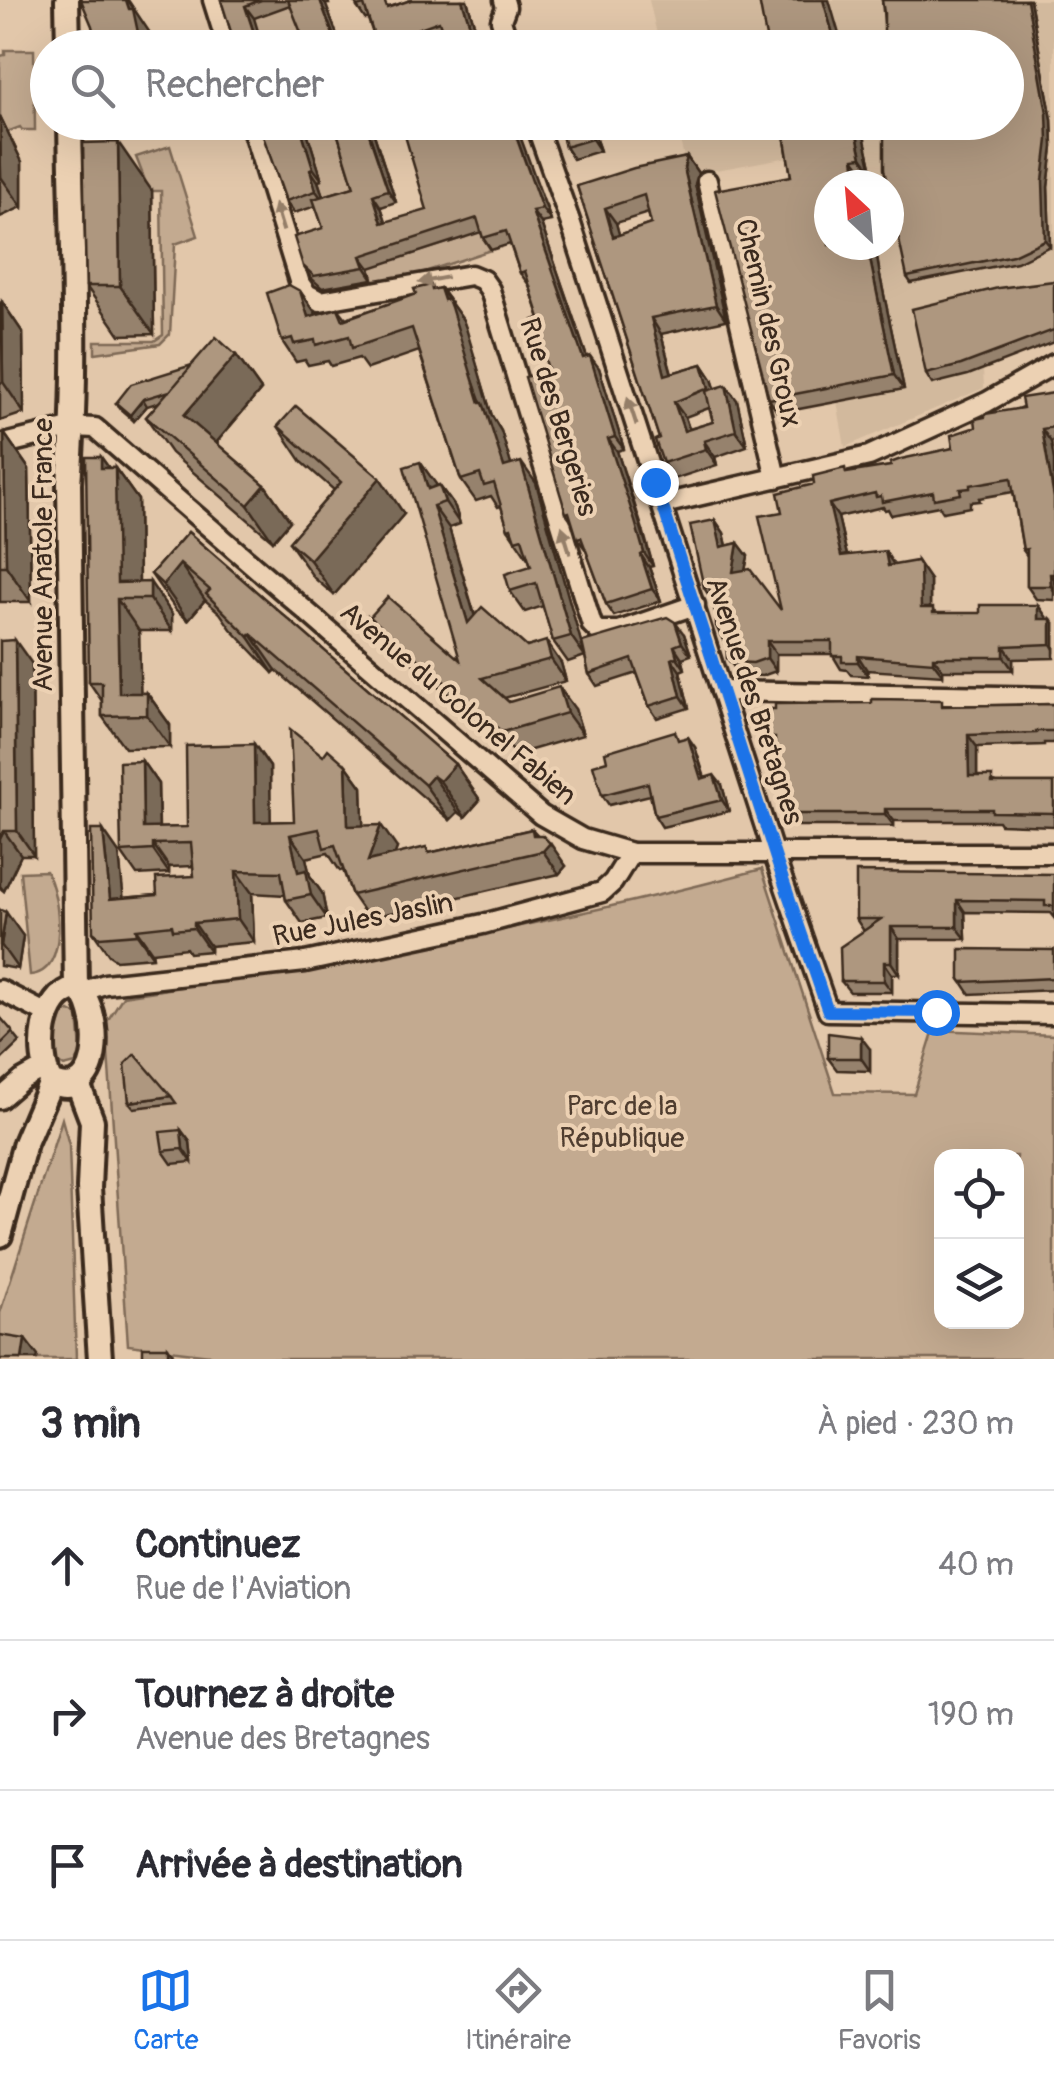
<!DOCTYPE html>
<html lang="fr">
<meta charset="utf-8">
<style>
body{margin:0;font-family:Pangolin,sans-serif;background:#f2f2f3;color:#2b2b33}
.controls{position:absolute;right:30px;bottom:30px;display:grid;overflow:hidden;border-radius:20px;box-shadow:0 10px 40px #0002}
.controls button{width:90px;height:90px;display:grid;place-items:center;padding:0;border:0;border-bottom:2px solid #e1e1e2;background:#fff;color:#2b2b33;font:50px sans-serif}
.compass{position:absolute;left:814px;top:170px;width:90px;height:90px;border-radius:50%;background:#fff;box-shadow:0 10px 40px #0002;rotate:334deg}
.stop{position:absolute;width:30px;height:30px;margin:-22px;border:8px solid #1a73e8;border-radius:50%;background:#fff}
.stop.end{background:#1a73e8;border-color:#fff;box-shadow:0 2px 10px #0008}
.list{margin:0;padding:0;list-style:none}
h2{display:flex;justify-content:space-between;align-items:center;height:130px;margin:0;padding:0 40px;font-size:42px}
h2 small{font-size:32px;font-weight:400;color:#7c7c81}
.list li{display:grid;grid-template-columns:65px 1fr auto;gap:30px;align-items:center;box-sizing:border-box;height:150px;padding:0 40px;border-top:2px solid #e1e1e2}
.list b{display:block;font-size:38px;white-space:nowrap}
.list p{margin:0;font-size:32px;white-space:nowrap;color:#7c7c81}
.list em{font-size:32px;font-style:normal;color:#7c7c81}
.icon{flex:none;width:55px;height:55px;fill:none;stroke:currentColor;stroke-width:2;stroke-linecap:round;stroke-linejoin:round}
.map{position:relative;flex:none;width:1054px;height:1359px;overflow:hidden}
.search{position:absolute;background:#fff;box-shadow:0 10px 40px #0002;left:30px;right:30px;top:30px;height:110px;display:flex;align-items:center;gap:25px;box-sizing:border-box;padding:0 35px;border-radius:55px;color:#7c7c81;font-size:38px}
.sheet{height:580px;background:#fff}
nav{display:flex;justify-content:space-around;align-items:center;box-sizing:border-box;height:140px;border-top:2px solid #e1e1e2;background:#fff;font-size:28px;color:#7c7c81}
nav a{display:grid;justify-items:center;gap:5px}
nav .on{color:#1a73e8}
.map>svg:first-child{display:block}
</style>
<div class="map">
<svg width="1054" height="1359" viewBox="0 0 1054 1359">
<rect width="100%" height="100%" fill="#e2c7aa"/>
<filter id="ink" filterUnits="userSpaceOnUse"><feTurbulence type="fractalNoise" baseFrequency=".01" numOctaves="2"/><feDisplacementMap in="SourceGraphic" scale="20" xChannelSelector="R" yChannelSelector="G"/><feConvolveMatrix kernelMatrix="1 2 1 2 8 2 1 2 1" color-interpolation-filters="sRGB"/></filter>
<g filter="url(#ink)">
<!-- built -->
<path fill="#d2b99d" fill-rule="evenodd" d="M649,0H1054V342L983,369L984,388L845,447L794,156L688,175L676,123L1006,122V48L660,47ZM829,185H889V245H829Z"/>
<!-- green -->
<g fill="#c3aa90" stroke="#7f6a57" stroke-width="2.5" fill-rule="evenodd">
<path d="M303,0L317,48L263,47L247,15Z"/>
<path d="M5,50H34L35,130H22L20,127L7,132L0,117V56L5,55Z"/>
<path d="M283,123H347L397,259L466,237L481,216L491,250L376,288L350,203L327,210L317,181L321,179L307,134Z"/>
<path d="M170,146L198,236L175,244L170,334L160,344L95,353V341H154L163,335L161,191H149L136,157Z"/>
<path d="M762,869L835,1093L914,1094L934,1030L1054,1035V1359H210L209,1355L128,1345L106,1023L123,996C338,963 552,925 762,869ZM942,1156H1016V1322H942Z"/>
<path d="M46,871C60,894 70,973 30,975L20,872Z"/>
<path d="M70,1011L78,1015L81,1050L76,1064L64,1067L55,1060L52,1048L63,1014Z"/>
<path d="M62,1119L69,1145L76,1359H0V1313Z"/>
</g>
<g fill="none" stroke-linecap="round" stroke-linejoin="round">
<!-- minor casing -->
<g stroke="#3b2a1e" stroke-width="25">
<g id="minor">
<path d="M213,0L228,48"/>
<path d="M504,0L506,7L501,20L510,48"/>
<path d="M250,122L300,284L307,294L320,301L471,275L483,280L490,290L592,625L598,631H619L695,605"/>
<path d="M535,122L571,224L774,855L828,1011L1054,1014"/>
<path d="M707,181L776,478"/>
<path d="M0,445L74,427L95,428L541,815L583,839L631,853H1054"/>
<path d="M663,504L869,456L987,402L1054,364"/>
<path d="M721,691L1054,697"/>
<path d="M0,990L49,1015"/>
<path d="M84,991L105,984L305,962L483,924L602,892L613,882L631,853"/>
<path d="M0,1099L22,1080L45,1067"/>
</g>
</g>
<!-- tertiary casing -->
<g stroke="#3b2a1e" stroke-width="30">
<g id="tertiary">
<path d="M67,0L68,48"/>
<path d="M70,122C72,242 79,363 69,483L76,988"/>
<path d="M76,988C102,1001 107,1107 51,1082C36,1054 41,995 76,988Z"/>
<path d="M78,1084L92,1121L89,1188L100,1359"/>
<path d="M0,1235L25,1143L51,1082"/>
</g>
</g>
<!-- minor -->
<use href="#minor" stroke="#ecd1b3" stroke-width="18"/>
<!-- tertiary -->
<use href="#tertiary" stroke="#ecd1b3" stroke-width="22"/>
</g>
<!-- wall -->
<g fill="#96826d" stroke="#3b2a1e" stroke-width="2.5" fill-rule="evenodd">
<path d="M221,0H328L329,4L290,5L254,18L231,39V32Z"/>
<path d="M355,0L390,7L411,0H467L481,48L443,35L407,48H378L368,19H365L357,7Z"/>
<path d="M882,0H1030L1052,120L1053,147L1048,187L1050,246L1017,262L911,283L907,277Z"/>
<path d="M0,116L22,162V207L0,217Z"/>
<path d="M304,122L322,180L318,181L323,196L354,187L334,122H370L396,202L381,207L386,222L546,206L551,221L541,223L587,357L599,368L624,449L617,451L644,533L653,566L649,567L661,601L614,616L606,604L586,550L577,538L572,521L566,513L548,369L540,318L529,285L520,273L510,244L491,250L483,238L481,232L370,268L373,279L322,288L311,278L303,266L323,228L316,206L294,213L286,201Z"/>
<path d="M559,122H612L614,131L595,137L600,151L573,159L565,147Z"/>
<path d="M782,122H861L872,171L864,172L866,185H829V245H875L880,276L904,389L778,413L769,399L791,176Z"/>
<path d="M687,157L698,173L695,184L726,320L661,334L672,373L702,364L712,379L715,388L737,400L747,446L715,457L717,465L674,479L663,463L659,438L577,186ZM648,213L651,224L619,235L616,223ZM709,408L713,422L689,429L685,417Z"/>
<path d="M152,191L154,334L120,335L86,286Z"/>
<path d="M1054,281V342L968,375L932,384L926,374Z"/>
<path d="M440,288L463,320L492,416L501,431L511,465L536,483L584,653L684,634L691,655L682,658L685,669L680,671L689,708L657,718L649,706L637,673L597,686L589,674L585,656L568,662L553,641L543,606L525,612L510,591L531,566L529,560L508,529L501,506L498,507L491,496L476,501L461,480L419,351L367,369L359,358L331,366L328,361L308,365L305,360L296,362L282,341L300,291L315,315L338,308L346,318Z"/>
<path d="M2,302L23,333L24,413L0,421V303Z"/>
<path d="M236,355L261,390L216,443L265,485L290,521L273,541L171,453L146,417L160,402L147,406L134,421L120,409L116,403Z"/>
<path d="M1054,393V441L1051,442L1054,460V600L1036,599L1027,586V556L1023,550L1013,492L979,498L980,501L970,502V507L943,512L939,506L891,515L888,509L885,510L883,507L838,517L847,555L894,565L930,580V608L937,613L1051,619L1054,623V658L1013,659V670H943V675L867,670L868,676L851,675L847,670L841,669L832,654H776V671L762,676L743,675L740,671H737L727,658V645L721,636L712,600L704,588L715,520L724,533L727,546L738,543L748,556L745,570L781,610L782,512L814,484L848,473L891,466L953,448L976,427Z"/>
<path d="M278,426L404,514L334,595L314,578L289,542L334,490L302,462Z"/>
<path d="M0,433H4L29,469L31,602H0Z"/>
<path d="M101,457L109,468H115L138,500L139,583L172,614V631H139L140,693H147L170,725V747L125,748L102,716V701L89,682Z"/>
<path d="M420,462L436,486L439,485L455,507L460,524L449,528L475,615L527,647L561,663L566,681L504,698L509,702L575,709L583,735L517,754L385,639L370,617L460,660Z"/>
<path d="M188,532L455,764L480,800L465,817L458,812L450,820L276,670L273,673L231,629L220,613L205,600L188,620L176,610L151,574Z"/>
<path d="M0,641L32,664L34,855H21L4,891L0,888Z"/>
<path d="M1054,704V743H1044V745L977,747V776L997,783H1054V826L1000,824L998,821H894V826H799L790,814V784H784L775,772V750H772L764,738L946,706Z"/>
<path d="M681,739L695,747L705,778L722,785L729,811L662,827L655,816L650,795L609,805L602,795Z"/>
<path d="M254,744L270,767V822L294,821L323,756L346,765L362,787L363,826L397,848L394,855L429,853L532,829L566,866L559,874L368,918L352,895L343,870L340,871L328,853L306,858L310,876L322,893L327,918L302,923L286,900L285,895L252,893L254,942L210,946V951L189,953L186,948L152,952L153,957L116,960L109,955L93,932L119,853L123,898L157,895L194,876L193,866L169,867V873L137,875L121,852L142,761L158,784L159,828L187,827Z"/>
<path d="M1054,874V918L1050,913L965,912L966,939H899V974H892V992H850L841,981L864,931L856,919Z"/>
<path d="M0,910L23,936L18,969L0,966Z"/>
<path d="M1054,950V990L970,994L960,979Z"/>
<path d="M0,1017L20,1042L0,1061Z"/>
<path d="M870,1049V1071L837,1070L828,1058Z"/>
<path d="M171,1096L176,1103L134,1108L129,1102Z"/>
<path d="M181,1130L190,1142L192,1162L172,1164L163,1151Z"/>
</g>
<!-- shaded-wall -->
<g fill="#7a6a59" stroke="#3b2a1e" stroke-width="2.5">
<path d="M126,0H128L160,48H144L140,42Z"/>
<path d="M320,0H323L326,5L342,48H338Z"/>
<path d="M462,0H467L481,48H477Z"/>
<path d="M823,0H829L843,48H837Z"/>
<path d="M1027,0H1030L1052,120L1053,147L1048,187L1050,246L1045,240Z"/>
<path d="M245,6L254,18L263,48H259Z"/>
<path d="M0,116L22,162V207L1,177Z"/>
<path d="M299,122H304L322,180L313,168Z"/>
<path d="M365,122H370L396,202L388,190Z"/>
<path d="M511,122H515L551,221L542,209Z"/>
<path d="M854,122H861L872,171L862,157Z"/>
<path d="M587,125L595,137L600,151L592,139Z"/>
<path d="M118,142L152,191L154,334L120,286Z"/>
<path d="M687,157L698,173L695,184L726,320L716,305L684,168Z"/>
<path d="M854,158L864,172L866,185H858Z"/>
<path d="M310,169L318,181L325,203L316,191Z"/>
<path d="M373,195L381,207L391,235L382,223Z"/>
<path d="M605,208L616,223L624,252L613,237Z"/>
<path d="M532,211L541,223L591,370L583,358Z"/>
<path d="M867,245H875L880,276L904,389L894,375Z"/>
<path d="M361,256L370,268L373,279L365,267Z"/>
<path d="M440,288L463,320L466,328L492,416L501,431L518,488L504,467Z"/>
<path d="M300,291L315,312L322,338L308,317Z"/>
<path d="M2,302L23,333L24,413L3,382Z"/>
<path d="M651,318L661,334L676,390L665,375Z"/>
<path d="M236,355L261,390L209,451L184,415Z"/>
<path d="M590,356L599,368L624,449L615,437Z"/>
<path d="M702,364L712,379L720,403L709,388Z"/>
<path d="M726,385L737,400L747,446L736,431Z"/>
<path d="M143,399L147,406L134,421L130,415Z"/>
<path d="M674,402L685,417L695,446L684,431Z"/>
<path d="M1042,429L1051,442L1054,460V499Z"/>
<path d="M4,433L29,469L31,602L6,566Z"/>
<path d="M608,439L617,451L653,566L644,553Z"/>
<path d="M704,441L715,457L717,465L706,449Z"/>
<path d="M101,457L116,478L115,468L138,500L139,599L117,583L101,468Z"/>
<path d="M420,462L436,484L441,503L428,489Z"/>
<path d="M521,462L536,483L585,656L571,636Z"/>
<path d="M380,478L404,514L334,595L310,560Z"/>
<path d="M265,485L290,521L273,541L248,505Z"/>
<path d="M439,485L455,507L460,524L445,502Z"/>
<path d="M829,504L838,517L850,569L841,556Z"/>
<path d="M433,506L449,528L483,645L468,623Z"/>
<path d="M715,520L724,533L730,560L721,547Z"/>
<path d="M738,543L748,556L742,586L733,572Z"/>
<path d="M885,551L894,565L888,566Z"/>
<path d="M641,555L649,567L661,601L652,589Z"/>
<path d="M917,561L930,580V622L921,608Z"/>
<path d="M180,564L205,600L188,620L163,585Z"/>
<path d="M1050,574L1054,579V591L1051,586Z"/>
<path d="M150,582L172,614V631L150,599Z"/>
<path d="M117,599L139,631L141,715L119,693Z"/>
<path d="M1038,605L1047,618V632L1038,619Z"/>
<path d="M1051,619L1054,623V649L1051,644Z"/>
<path d="M675,622L684,634L691,655L682,643Z"/>
<path d="M251,634L276,670L273,673L249,637Z"/>
<path d="M15,640L32,664L34,855L17,831Z"/>
<path d="M546,641L561,663L566,681L551,659Z"/>
<path d="M767,641L776,654V671L767,658Z"/>
<path d="M674,646L682,658L685,669L677,657Z"/>
<path d="M1004,646L1013,659V670L1004,657Z"/>
<path d="M858,656L867,670L868,676L858,662Z"/>
<path d="M933,657L943,670V675L933,662Z"/>
<path d="M672,659L680,671L689,708L681,696Z"/>
<path d="M559,687L575,709L583,735L567,713Z"/>
<path d="M147,693L170,725V747L147,715Z"/>
<path d="M968,735L977,747V788L969,776Z"/>
<path d="M688,737L695,747L708,790L701,779Z"/>
<path d="M254,744L270,767L271,845L255,822Z"/>
<path d="M142,761L158,784L159,844L143,828Z"/>
<path d="M455,764L480,800L465,817L440,781Z"/>
<path d="M346,765L362,787L364,849L348,826Z"/>
<path d="M714,775L722,785L729,811L722,800Z"/>
<path d="M433,776L458,812L450,820L425,785Z"/>
<path d="M885,809L894,821V826L885,814Z"/>
<path d="M381,825L397,848L384,884L368,861Z"/>
<path d="M532,829L545,848L550,843L566,866L559,874L543,851L533,835Z"/>
<path d="M103,830L119,853L126,922L110,899Z"/>
<path d="M4,831L21,855L4,891L0,886V839Z"/>
<path d="M290,835L306,858L310,876L322,893L327,918L311,895L298,872Z"/>
<path d="M153,844L169,867V873L153,850Z"/>
<path d="M236,871L252,893L254,942L238,919Z"/>
<path d="M957,900L965,912L966,939L957,927Z"/>
<path d="M6,912L23,936L18,969L1,945Z"/>
<path d="M194,923L210,946V951L194,928Z"/>
<path d="M891,927L899,939V974L891,962Z"/>
<path d="M136,929L152,952L153,957L137,934Z"/>
<path d="M884,962L892,974V992L884,981Z"/>
<path d="M861,1037L870,1049V1071L861,1058Z"/>
<path d="M181,1130L190,1142L192,1162L183,1149Z"/>
<path d="M25,1339L38,1356L37,1359H22Z"/>
<path d="M168,1347L177,1359H168Z"/>
</g>
<!-- building -->
<g fill="#ae977f" stroke="#3b2a1e" stroke-width="2.5" fill-rule="evenodd">
<path d="M81,0H126L129,9H133L140,42L132,45L133,48H97L92,26Z"/>
<path d="M221,0H261L245,6L259,48H226L231,39V32Z"/>
<path d="M288,0H320L338,48H307Z"/>
<path d="M355,0H384L387,8L411,0H462L477,48H448L439,21L397,36L401,48H378L364,5L357,7Z"/>
<path d="M759,0H823L837,48H768Z"/>
<path d="M882,0H1027L1047,113L1048,140L1043,181L1045,240L1013,255L907,277L889,193V185H887L884,169V122H1006V48H884V13Z"/>
<path d="M258,122H299L313,168L310,169L316,191L286,201Z"/>
<path d="M334,122H365L388,190L373,195L382,223L427,210L401,122H511L542,209L532,211L583,358L590,356L615,437L608,439L635,521L644,553L641,555L652,589L606,604L581,537L577,538L569,512L566,513L525,377L548,369L533,320L540,318L525,271L520,273L506,231L483,238L477,218L361,256L365,267L314,276L303,266L294,237L323,228L313,199L354,187Z"/>
<path d="M559,122H596L587,125L592,139L565,147Z"/>
<path d="M782,122H854L862,157L854,158L858,185H829V245H867L894,375L769,399L715,190L791,176Z"/>
<path d="M0,130L1,177H0Z"/>
<path d="M118,142L120,286H86L83,143Z"/>
<path d="M687,157L684,168L716,305L651,318L665,375L702,364L709,388L674,402L684,431L713,422L706,391L726,385L736,431L704,441L706,449L663,463L655,440L659,438L577,186L634,168ZM644,195L651,224L613,237L605,208Z"/>
<path d="M1054,281V330L961,365L926,374L912,309L998,288Z"/>
<path d="M289,285L300,291L308,317L338,308L343,320L416,294L414,289L431,285L432,290L440,288L444,300L448,299L451,307L480,403H483L486,411L504,467L521,462L571,636L553,641L536,583L510,591L505,574L531,566L522,538L515,540L511,528L508,529L494,483L484,486L480,474L461,480L412,328L352,348L349,336L316,345L315,340L294,344L292,338L282,341L267,293Z"/>
<path d="M2,302L3,382L0,383V303Z"/>
<path d="M216,337L236,355L184,415L265,485L248,505L146,417Z"/>
<path d="M192,365L170,391L143,399L130,415L116,403L131,384Z"/>
<path d="M1054,393V427L1042,429L1054,498V574H1050L1051,586H1027V549L1023,550L1011,478L970,485V488L960,489L961,494L934,499L933,492L882,502L881,496L876,497L875,493L829,504L841,556L885,551L888,566L917,561L920,566L921,608H933V613H980V605H1038V619H1051V644L1004,646V657H933V662L858,656V662H842V656H832V641H767V658L753,663L734,662V658H727V635L721,636L716,626V614L709,587L704,588L690,525L715,520L721,547L738,543L733,572L750,569L781,610L759,516L782,512L778,493L814,484L813,476L845,468L846,473L891,466L890,463L901,459L953,448L951,435L976,427L975,419L985,417V414L1023,408L1021,398Z"/>
<path d="M296,406L380,478L310,560L289,542L341,482L278,426Z"/>
<path d="M0,433H4L6,566H0Z"/>
<path d="M86,457H101V468H115L117,583L150,582V599H117L119,693H147V715L102,716V682H89Z"/>
<path d="M420,462L428,489L439,485L445,502L433,506L468,623L482,607L527,647L546,641L551,659L482,678L509,702L559,687L567,713L502,732L370,617L388,597L460,660L404,467Z"/>
<path d="M188,532L455,764L440,781L433,776L425,785L251,634L249,637L206,594L210,590L180,564L163,585L151,574Z"/>
<path d="M667,617L675,622L682,643L674,646L677,657L672,659L681,696L649,706L632,659L589,674L582,642Z"/>
<path d="M15,640L17,831H4L0,839V641Z"/>
<path d="M872,699L942,700V706L1054,704V731H1036V733L968,735L969,776H992V783H1054V813L992,812V809H885V814H790V772H775V738H764L763,709H775V704L872,703Z"/>
<path d="M290,729L323,756L328,749L346,765L348,826L381,825L368,861L426,847L429,853L532,829L533,835H542L550,843L543,851L352,895L335,845L324,848L319,829L290,835L298,872L306,870L311,895L286,900L281,872L236,871L238,919L194,923V928L173,930L172,925L136,929L137,934L100,937L93,932L91,830H103L110,899L157,895L156,878L194,876L191,843L153,844V850L121,852L119,762L142,761L143,828L187,827L186,746L254,744L255,822L294,821Z"/>
<path d="M675,731L678,740L688,737L701,779L714,775L722,800L655,816L648,783L602,795L593,765L607,761L605,752Z"/>
<path d="M856,872L1054,874V906H1045V901L957,900V927H891V962H884V981H841L840,947L881,919H856Z"/>
<path d="M0,910L6,912L1,945H0Z"/>
<path d="M960,949L1054,950V978L962,982L960,979Z"/>
<path d="M0,1017L13,1032L0,1045Z"/>
<path d="M828,1033L861,1037V1058H828Z"/>
<path d="M135,1054L171,1096L129,1102L125,1064Z"/>
<path d="M181,1130L183,1149L163,1151L160,1132Z"/>
<path d="M0,1335L25,1339L22,1359H0Z"/>
<rect x="143" y="1347" width="25" height="12"/>
</g>
<!-- one-way arrows -->
<defs><path id="oneway-solid" d="M-6-.8H1V-3.2L6.5 0L1 3.2V.8H-6Z" transform="scale(2.5)"/></defs>
<g fill="#947e68">
<use href="#oneway-solid" transform="translate(279 217) rotate(-107)"/>
<use href="#oneway-solid" transform="translate(433 280) rotate(169)"/>
<use href="#oneway-solid" transform="translate(632 411) rotate(-108)"/>
<use href="#oneway-solid" transform="translate(566 540) rotate(-107)"/>
</g>
</g>
<g fill="none" stroke-linecap="round" stroke-linejoin="round" filter="url(#ink)">
<!-- route -->
<path stroke="#1a73e8" stroke-width="12" d="M655,482L777,862L828,1011L936,1012"/>
</g>
<g text-anchor="middle" dominant-baseline="central" stroke-width="8" stroke-linejoin="round" paint-order="stroke">
<!-- street labels -->
<g font-size="28" fill="#3b2a1e" stroke="#ecd1b3">
<text transform="translate(768 323) rotate(77)">Chemin des Groux</text>
<text transform="translate(558 417) rotate(73)">Rue des Bergeries</text>
<text transform="translate(43 555) rotate(-90)">Avenue Anatole France</text>
<text transform="translate(754 701) rotate(72)">Avenue des Bretagnes</text>
<text transform="translate(458 704) rotate(40)">Avenue du Colonel Fabien</text>
<text transform="translate(363 920) rotate(-11)">Rue Jules Jaslin</text>
</g>
<!-- park labels -->
<g font-size="28" fill="#4f3d2f" stroke="#ecd1b3">
<text x="622" y="1106">Parc de la<tspan x="622" dy="32">République</tspan></text>
</g>
</g>
</svg>
<div class="controls">
<button><svg class="icon" aria-label="locate" viewBox="0 0 24 24"><circle cx="12" cy="12" r="6"/><path d="M12 2v4M12 18v4M2 12h4M18 12h4"/></svg></button>
<button><svg class="icon" aria-label="layers" viewBox="0 0 24 24"><path d="M12 4l9 5-9 5-9-5zM3 14l9 5 9-5"/></svg></button>
</div>
<svg class="compass" viewBox="-18 -18 36 36"><path d="M0-13l5 13h-10z" fill="#e53935"/><path d="M0 13l5-13h-10z" fill="#7c7c81"/></svg>
<div class="stop" style="left:936px;top:1012px"></div>
<div class="stop end" style="left:655px;top:482px"></div>
<div class="search"><svg class="icon" aria-label="search" viewBox="0 0 24 24"><circle cx="10" cy="10" r="6"/><path d="M15 15l6 6"/></svg>Rechercher</div>
</div>
<section class="sheet">
<h2>3 min<small>À pied · 230 m</small></h2>
<ul class="list">
<li><svg class="icon" aria-label="ahead" viewBox="0 0 24 24"><path d="M12 20V5M6 11l6-6 6 6"/></svg><div><b>Continuez</b><p>Rue de l'Aviation</p></div><em>40 m</em></li>
<li><svg class="icon" aria-label="right" viewBox="0 0 24 24"><path d="M7 20v-9h11M14 6l5 5-5 5"/></svg><div><b>Tournez à droite</b><p>Avenue des Bretagnes</p></div><em>190 m</em></li>
<li><svg class="icon" aria-label="arrive" viewBox="0 0 24 24"><path d="M6 21V4h12l-3 4 3 4H6"/></svg><div><b>Arrivée à destination</b></div></li>
</ul>
</section>
<nav>
<a class="on"><svg class="icon" aria-label="map" viewBox="0 0 24 24"><path d="M3 6l6-2 6 2 6-2v14l-6 2-6-2-6 2zM9 4v14M15 6v14"/></svg>Carte</a>
<a><svg class="icon" aria-label="directions" viewBox="0 0 24 24"><path d="M12 3l9 9-9 9-9-9zM9 14v-3h6M13 9l2 2-2 2"/></svg>Itinéraire</a>
<a><svg class="icon" aria-label="saved" viewBox="0 0 24 24"><path d="M7 4h10v16l-5-4-5 4z"/></svg>Favoris</a>
</nav>
